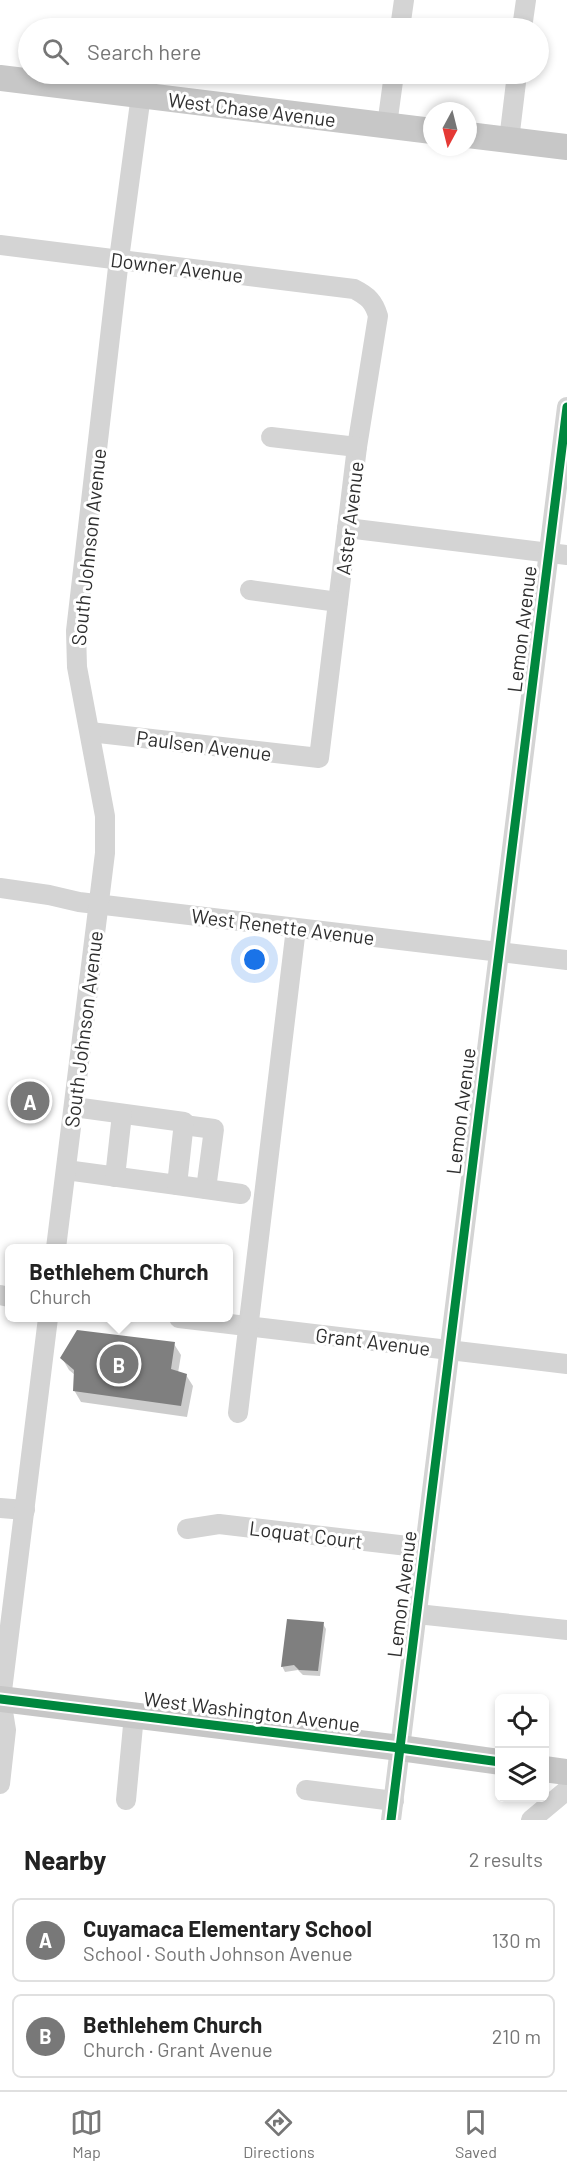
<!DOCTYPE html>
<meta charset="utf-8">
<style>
body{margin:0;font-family:Barlow,sans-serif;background:#f2f2f2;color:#222}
.controls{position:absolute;right:18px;bottom:18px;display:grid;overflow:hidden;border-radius:9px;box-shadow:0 3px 9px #0003}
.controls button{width:54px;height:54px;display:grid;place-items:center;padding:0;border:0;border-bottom:2px solid #e0e0e0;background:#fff;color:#222;font:30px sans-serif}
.compass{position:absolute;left:423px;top:102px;width:54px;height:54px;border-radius:50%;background:#fff;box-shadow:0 3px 9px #0003;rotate:187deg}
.you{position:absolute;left:255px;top:960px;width:21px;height:21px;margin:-15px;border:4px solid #fff;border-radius:50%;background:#1a73e8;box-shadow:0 0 0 9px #1a73e833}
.badge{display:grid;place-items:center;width:39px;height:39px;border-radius:50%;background:#787878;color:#fff;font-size:20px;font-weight:700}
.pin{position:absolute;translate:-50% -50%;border:3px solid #fff;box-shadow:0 2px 6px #0006}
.popup{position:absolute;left:5px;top:1244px;width:228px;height:78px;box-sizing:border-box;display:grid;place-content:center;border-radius:9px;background:#fff;filter:drop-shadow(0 2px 4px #0005);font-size:20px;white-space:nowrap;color:#767676}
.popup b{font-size:22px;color:#222}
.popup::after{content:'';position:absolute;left:50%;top:100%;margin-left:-12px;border:12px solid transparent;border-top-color:#fff}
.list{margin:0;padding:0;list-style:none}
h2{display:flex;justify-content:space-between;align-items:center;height:78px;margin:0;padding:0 24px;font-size:26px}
h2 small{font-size:20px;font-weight:400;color:#767676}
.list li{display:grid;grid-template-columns:39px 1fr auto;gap:18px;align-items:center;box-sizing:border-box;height:84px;margin:0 12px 12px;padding:0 12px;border:2px solid #e0e0e0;border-radius:9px}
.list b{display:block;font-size:22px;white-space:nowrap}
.list p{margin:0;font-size:20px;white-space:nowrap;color:#767676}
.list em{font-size:20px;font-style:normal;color:#767676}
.icon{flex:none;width:33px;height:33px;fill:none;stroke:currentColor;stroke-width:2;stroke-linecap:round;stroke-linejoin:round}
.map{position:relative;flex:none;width:567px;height:1820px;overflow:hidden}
.search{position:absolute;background:#fff;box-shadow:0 3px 9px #0003;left:18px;right:18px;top:18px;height:66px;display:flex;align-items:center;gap:15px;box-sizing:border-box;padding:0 21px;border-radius:33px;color:#767676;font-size:22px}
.sheet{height:270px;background:#fff}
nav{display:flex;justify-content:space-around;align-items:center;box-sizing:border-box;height:84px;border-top:2px solid #e0e0e0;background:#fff;font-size:16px;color:#767676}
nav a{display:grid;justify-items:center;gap:3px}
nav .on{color:#787878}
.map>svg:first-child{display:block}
</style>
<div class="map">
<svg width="567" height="1820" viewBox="0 0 567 1820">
<rect width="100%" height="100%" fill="#fff"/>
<!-- shadow -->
<g fill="#0003">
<path d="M174,1344L181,1355L178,1373L186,1375L193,1386L187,1417L81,1402L74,1390L75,1375L69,1370L62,1358Z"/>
<path d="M323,1624L326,1629L320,1676L303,1675L298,1670L285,1672L282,1666Z"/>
</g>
<!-- building -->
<g fill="#7f7f7f">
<path d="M77,1330L175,1342L171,1369L187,1374L181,1406L73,1391L74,1370L60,1358Z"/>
<path d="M287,1619L324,1622L318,1671L299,1670L294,1665L281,1667Z"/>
</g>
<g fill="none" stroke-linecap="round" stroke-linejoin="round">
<!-- minor -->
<g stroke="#d4d4d4" stroke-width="20">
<path d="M400,28L404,0"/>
<path d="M522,28L526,0"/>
<path d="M387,125L394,74"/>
<path d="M509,140L517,74"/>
<path d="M0,245L354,289C368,296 374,302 378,316L357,447L319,758L90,732"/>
<path d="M271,437L357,447"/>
<path d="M347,528L567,555"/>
<path d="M250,590L338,602"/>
<path d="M0,888L49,895L79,902L567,960"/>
<path d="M184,1125L214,1129L206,1189"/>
<path d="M66,1170L177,1185L184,1122L74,1107"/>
<path d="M115,1177L122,1114"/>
<path d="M177,1185L241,1194"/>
<path d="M56,1248L105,853V816L77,667L76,631L119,259L141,95"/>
<path d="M0,1295L9,1297"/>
<path d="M179,1318L567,1364"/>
<path d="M238,1413L296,928"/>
<path d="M0,1508L25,1510"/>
<path d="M187,1529L219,1524L425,1548"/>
<path d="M417,1614L567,1630"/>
<path d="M0,1784L6,1730L1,1699L48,1318"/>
<path d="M306,1790L394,1801"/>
<path d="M126,1800L134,1715"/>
<path d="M391,1820L567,407"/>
<path d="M531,1820L567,1790"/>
</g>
<!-- major -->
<g stroke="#c7c7c7" stroke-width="26">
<path d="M0,78L432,131"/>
<path d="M468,135L567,147"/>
<path d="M0,1699L400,1748L500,1762"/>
<path d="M544,1769L567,1772"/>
</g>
<!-- cycleway casing -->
<g stroke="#fff" stroke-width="13">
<g id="cycleway">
<path d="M0,1699L400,1748L500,1762"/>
<path d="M391,1820L567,407"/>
</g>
</g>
<!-- cycleway -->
<use href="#cycleway" stroke="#00873e" stroke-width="9"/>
</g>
<g text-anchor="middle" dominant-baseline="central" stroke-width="6" stroke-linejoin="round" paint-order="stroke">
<!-- street labels -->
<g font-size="20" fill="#2f2f2f" stroke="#fff">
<text transform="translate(252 109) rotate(7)">West Chase Avenue</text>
<text transform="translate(177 267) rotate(7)">Downer Avenue</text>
<text transform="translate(349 518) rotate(-83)">Aster Avenue</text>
<text transform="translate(88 547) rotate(-84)">South Johnson Avenue</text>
<text transform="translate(521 629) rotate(-83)">Lemon Avenue</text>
<text transform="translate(204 745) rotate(7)">Paulsen Avenue</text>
<text transform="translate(283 926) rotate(7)">West Renette Avenue</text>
<text transform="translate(83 1029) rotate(-83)">South Johnson Avenue</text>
<text transform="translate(460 1111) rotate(-83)">Lemon Avenue</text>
<text transform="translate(373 1341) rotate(7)">Grant Avenue</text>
<text transform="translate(306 1534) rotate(7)">Loquat Court</text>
<text transform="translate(401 1594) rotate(-83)">Lemon Avenue</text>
<text transform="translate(252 1711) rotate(7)">West Washington Avenue</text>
</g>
</g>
</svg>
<div class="controls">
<button><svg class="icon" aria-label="locate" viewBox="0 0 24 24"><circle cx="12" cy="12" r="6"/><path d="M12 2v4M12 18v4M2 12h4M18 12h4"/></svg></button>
<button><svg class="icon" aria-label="layers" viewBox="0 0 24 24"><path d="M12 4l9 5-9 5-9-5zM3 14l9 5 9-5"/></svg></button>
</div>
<svg class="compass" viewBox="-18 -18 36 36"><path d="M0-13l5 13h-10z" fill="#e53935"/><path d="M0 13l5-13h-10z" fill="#767676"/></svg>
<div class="you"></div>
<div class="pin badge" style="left:30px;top:1101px">A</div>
<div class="pin badge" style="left:119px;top:1364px">B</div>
<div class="popup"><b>Bethlehem Church</b>Church</div>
<div class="search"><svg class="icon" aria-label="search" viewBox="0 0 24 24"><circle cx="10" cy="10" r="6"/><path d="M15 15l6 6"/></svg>Search here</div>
</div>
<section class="sheet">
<h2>Nearby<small>2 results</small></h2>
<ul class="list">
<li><span class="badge">A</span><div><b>Cuyamaca Elementary School</b><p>School · South Johnson Avenue</p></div><em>130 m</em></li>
<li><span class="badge">B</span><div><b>Bethlehem Church</b><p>Church · Grant Avenue</p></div><em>210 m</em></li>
</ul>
</section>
<nav>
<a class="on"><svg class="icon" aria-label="map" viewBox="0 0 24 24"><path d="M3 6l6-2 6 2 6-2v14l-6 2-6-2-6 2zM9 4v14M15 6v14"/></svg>Map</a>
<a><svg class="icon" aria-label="directions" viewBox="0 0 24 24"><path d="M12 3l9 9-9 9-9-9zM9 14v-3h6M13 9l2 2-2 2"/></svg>Directions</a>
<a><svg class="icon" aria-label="saved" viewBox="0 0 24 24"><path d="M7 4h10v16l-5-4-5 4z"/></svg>Saved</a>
</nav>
